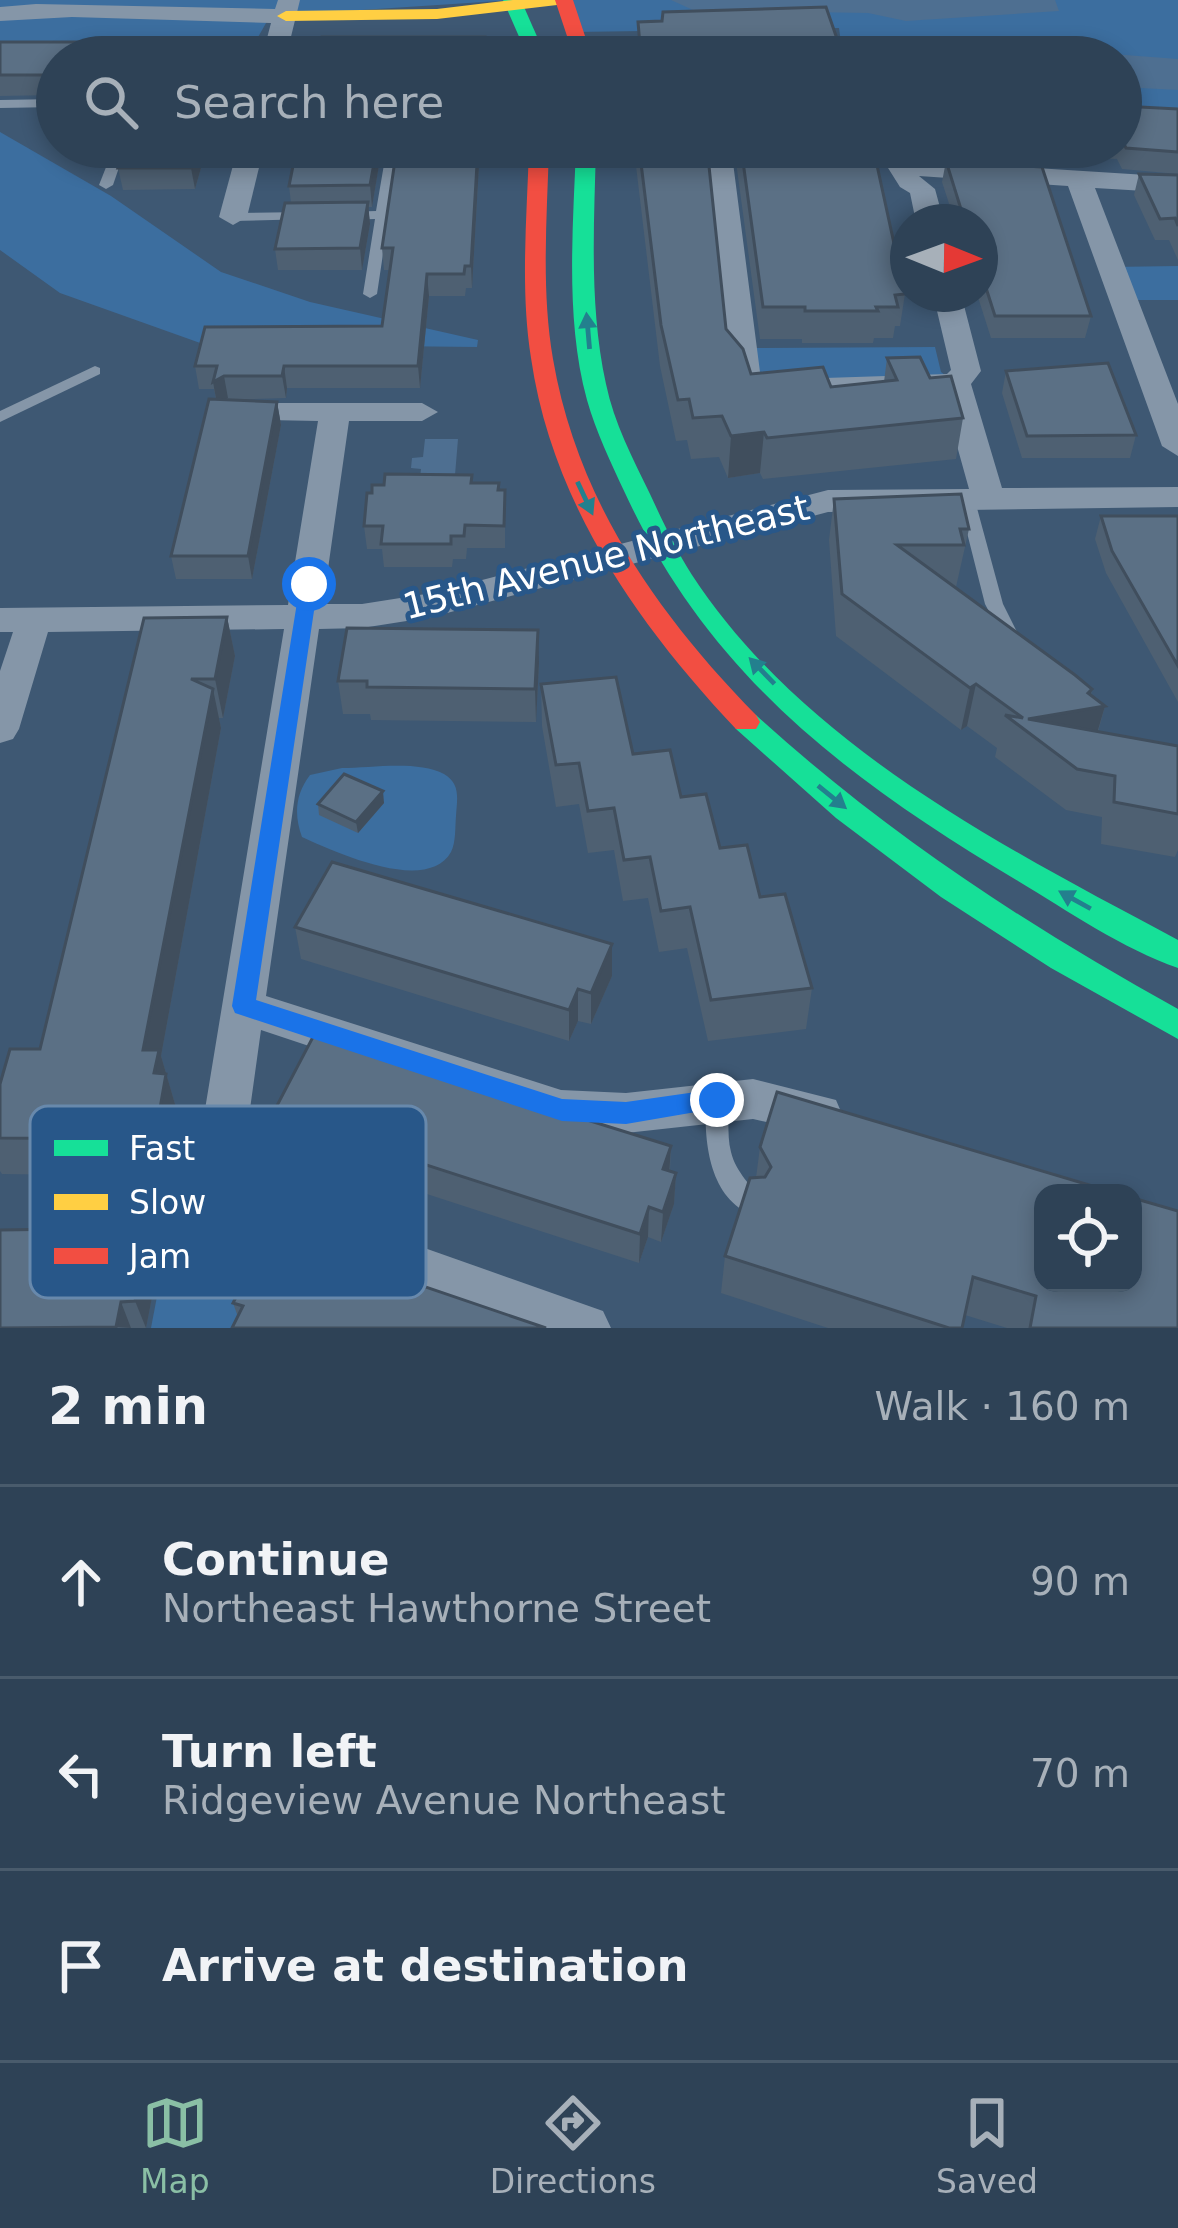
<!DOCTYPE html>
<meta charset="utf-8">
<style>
body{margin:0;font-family:"DejaVu Sans",sans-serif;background:#3a4d60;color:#f1f3f6}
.controls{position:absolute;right:36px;bottom:36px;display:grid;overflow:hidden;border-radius:24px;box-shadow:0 6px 18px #0003}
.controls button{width:108px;height:108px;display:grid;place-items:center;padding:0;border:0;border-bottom:3px solid #495b6c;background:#2e4256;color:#f1f3f6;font:60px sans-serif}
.compass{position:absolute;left:890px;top:204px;width:108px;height:108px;border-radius:50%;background:#2e4256;box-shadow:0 6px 18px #0003;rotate:91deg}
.stop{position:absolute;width:36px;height:36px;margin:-27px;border:9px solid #1a73e8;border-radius:50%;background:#fff}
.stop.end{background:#1a73e8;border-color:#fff;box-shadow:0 3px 12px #0008}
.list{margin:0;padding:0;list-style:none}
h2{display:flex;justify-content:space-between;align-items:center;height:156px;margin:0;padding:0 48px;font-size:51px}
h2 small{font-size:39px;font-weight:400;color:#a7b0b9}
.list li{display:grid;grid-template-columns:78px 1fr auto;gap:36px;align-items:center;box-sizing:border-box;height:192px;padding:0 48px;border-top:3px solid #495b6c}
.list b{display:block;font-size:45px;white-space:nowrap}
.list p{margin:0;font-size:39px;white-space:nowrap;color:#a7b0b9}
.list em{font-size:39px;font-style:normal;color:#a7b0b9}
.icon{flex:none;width:66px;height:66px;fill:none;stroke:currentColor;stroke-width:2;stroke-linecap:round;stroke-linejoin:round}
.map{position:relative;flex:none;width:1178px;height:1328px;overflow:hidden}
.search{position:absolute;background:#2e4256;box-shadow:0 6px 18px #0003;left:36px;right:36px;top:36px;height:132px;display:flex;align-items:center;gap:30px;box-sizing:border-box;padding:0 42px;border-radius:66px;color:#a7b0b9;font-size:45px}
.sheet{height:732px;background:#2e4256}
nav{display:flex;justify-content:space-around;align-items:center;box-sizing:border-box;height:168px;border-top:3px solid #495b6c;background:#2e4256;font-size:33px;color:#a7b0b9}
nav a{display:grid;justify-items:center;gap:6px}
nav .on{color:#8abfa5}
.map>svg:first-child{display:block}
</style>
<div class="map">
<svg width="1178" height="1328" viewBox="0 0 1178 1328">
<rect width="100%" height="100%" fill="#3e5873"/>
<!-- green -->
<g fill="#3c6e9f">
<path d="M0,0H512L270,16L248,55H0Z"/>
<path d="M564,0H1178V115L1121,110V57H843L839,28L574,32Z"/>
<path d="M0,132L111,196L221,272L310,302L478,340L477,347L203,344L60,293L0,250Z"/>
<path d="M1178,266V300H1124L1111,267Z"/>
<path d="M935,347L941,372L955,383L765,385L740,348Z"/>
<path d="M342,768C371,768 418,760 444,774C461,784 457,799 456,816C455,827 456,842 451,852C427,895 333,851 302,837C294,815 295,795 310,775Z"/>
<path d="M173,1212L264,1213L293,1223L243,1328H151Z"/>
</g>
<!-- water -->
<g fill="#4e6f91">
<path d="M671,0H1055L1059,11L906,21L868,13L693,10Z"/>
<path d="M1112,54L1178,59V90L1121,87V57H1057Z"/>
<path d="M425,439H458L454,487H419L421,469L411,468L412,458L423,457Z"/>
</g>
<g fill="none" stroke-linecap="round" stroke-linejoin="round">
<!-- lane -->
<g fill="#8596a8" fill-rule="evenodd">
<path d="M57,99V107L0,108V100Z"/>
<path d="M114,147H126L113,185L106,189L99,185Z"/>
<path d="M387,147H399L377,294L370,298L363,294L375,219L345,220L338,216L345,212L376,211Z"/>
<path d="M306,212L313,216L311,219L233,221L226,217L233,213Z"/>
<path d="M95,366L100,368V374L0,422V411Z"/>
<path d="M966,492L974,497L1003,604L1021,640L1018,644H1006L985,604L958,497Z"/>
<path d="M717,1090L725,1093C731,1112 726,1133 731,1152C736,1173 752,1185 762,1203L758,1211L750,1214C708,1195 704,1139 706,1100L709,1093Z"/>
</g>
<!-- street -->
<g fill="#8596a8" fill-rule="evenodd">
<path d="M278,0H300L286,57H262L271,23L72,17L0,21V7L36,4L275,9Z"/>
<path d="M238,147H264L247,217L233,225L219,217Z"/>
<path d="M530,147H693L699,153L686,161L539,160L530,157L526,152Z"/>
<path d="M705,147H731L760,372L794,379L947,374L951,370L933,294H961L981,371L971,384L1002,488L1178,487V507L828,512L432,617L362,628L319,629L266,996L561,1090L626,1093L753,1079L836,1100L842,1114L836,1128L820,1134L753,1119L626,1133L561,1130L261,1030L244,1152L252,1173L280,1197L603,1311L611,1328H521L247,1228L218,1202L198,1152L284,629L48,632L19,729L13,739L0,743V671L13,632H0V608L288,605L318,421L223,419L218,412L234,403H422L438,412L422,421H349L323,604H362L432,593L828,490L969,489L942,392L794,397L738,384L728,369Z"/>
<path d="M896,152L909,160L1178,177V193L1095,188L1178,404V456L1162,446L1068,186L919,176L935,189L944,222H916L910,193L900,187L883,160Z"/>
</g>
<!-- fast -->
<g fill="#16e098" fill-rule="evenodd">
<path d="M503,0H521L546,57H528Z"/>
<path d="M576,147H596C594,226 589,306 606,384C614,423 633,459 650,494C663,522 676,550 692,575C804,746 1004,847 1178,940V968C1123,949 1068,911 1018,881C849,780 710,677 625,493C611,463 596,432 587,400C565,319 573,230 576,147Z"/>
<path d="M746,712L756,715C884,832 1026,925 1178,1009V1039L1051,968L941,897L836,818L736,729L732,722L736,715Z"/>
</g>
<!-- slow -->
<path fill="#ffcf43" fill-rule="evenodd" d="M513,0H566L557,5L437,19L286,21L277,16L286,11L437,9Z"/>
<!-- jam -->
<g fill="#f24e42" fill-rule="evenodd">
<path d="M555,0H573L592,57H574Z"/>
<path d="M529,147H549C547,217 541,290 553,359C577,500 658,615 756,715L760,722L756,729H736C638,625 552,503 531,358C520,288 527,217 529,147Z"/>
</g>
</g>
<!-- wall -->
<g fill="#4e6072">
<path d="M0,42L57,57V95L0,96Z"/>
<path d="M1121,106L1178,109V174L1122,169L1117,159L1031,154L1029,163L935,157L932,147H1121Z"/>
<path d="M207,147L195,189L123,190L118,168Z"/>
<path d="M292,147H382L372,207H368L370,224L362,270H278L275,249L291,203L289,186L292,170L290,156Z"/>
<path d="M480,147L472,288H466L465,296H429L420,388H287L286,398L226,400L277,402L281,425L252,579H176L171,556L216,399L214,389H199L195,366L382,326L390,270H384L382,248Z"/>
<path d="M636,147H707L726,329L751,374L831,387L884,382L887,358L930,378L963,418L956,459L763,479L760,473L728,478L719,457L691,459L687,440L676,441L660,366L636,166Z"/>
<path d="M734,147H873L905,294L900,326H895L893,338H874L873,343H802V339H760Z"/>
<path d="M946,161L1091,316L1085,338H991L977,294H980V222H955L942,182Z"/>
<path d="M1139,174L1178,175V260L1169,240H1155L1134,195Z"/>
<path d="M1006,371L1136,435L1130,458H1022L1002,393Z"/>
<path d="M472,483L505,490V548H467L466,559H453L452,567H384L382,549H367L364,526L372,493L384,485Z"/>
<path d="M834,499L969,529L956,587L1092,689L1091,695L1105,706L1098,732L1178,746V850L1175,857L1101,844L1102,817L1066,810L995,757L997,748L967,726L961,730L836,636L829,540Z"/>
<path d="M1101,516H1178V702L1106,573L1095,539Z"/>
<path d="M227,617L235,656L223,718H219L221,728L161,1056L177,1111L170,1150H157L152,1176L2,1174L0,1171V1084L40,1049L144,618Z"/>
<path d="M539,663L536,722L371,720L370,714H343L338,681Z"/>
<path d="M541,684L633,754L681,797L760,897L812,988L806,1029L708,1041L687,948L659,952L648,898L623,901L614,850L588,853L579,804L556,807L542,726Z"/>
<path d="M384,803L358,833L319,815L318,804Z"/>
<path d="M295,927L612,944V976L591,1024L578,1021L569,1041L301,959Z"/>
<path d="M272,1115L671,1146L670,1171L676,1173L674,1204L661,1242L648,1237L639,1263L279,1146Z"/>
<path d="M760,1147L1178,1328H1007L965,1315L962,1328H828L721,1293L725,1256L756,1178Z"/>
<path d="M134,1228L155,1282L146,1328H0Z"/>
<path d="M233,1303L546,1328L238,1317Z"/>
</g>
<!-- shaded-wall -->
<g fill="#404e5d">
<path d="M197,147H207L195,189L191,168Z"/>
<path d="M377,147H382L372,207L370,185Z"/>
<path d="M478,147H480L472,288L471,266Z"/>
<path d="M368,202L370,224L362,270L360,248Z"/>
<path d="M427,274L429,296L420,388L418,366Z"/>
<path d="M284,366L287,388L286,398L282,376Z"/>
<path d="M224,376L228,398L217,404L213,382Z"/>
<path d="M277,402L281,425L252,579L248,556Z"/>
<path d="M764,432L760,473L728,478L731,436Z"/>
<path d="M227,617L235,656L223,718L215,679Z"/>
<path d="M538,630L539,663L536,722L535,689Z"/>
<path d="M976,684L967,726L961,730L970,688Z"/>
<path d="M213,689L221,728L161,1056L177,1111L170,1150L159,1114L143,1050Z"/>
<path d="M1092,689L1087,709L1105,706L1093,747L1028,719Z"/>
<path d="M383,791L384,803L358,833L356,822Z"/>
<path d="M612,944V976L591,1024V993Z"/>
<path d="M578,989V1021L569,1041V1010Z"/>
<path d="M145,1114L157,1150L152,1176L140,1139Z"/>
<path d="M671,1146L669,1176L663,1169Z"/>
<path d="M676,1173L674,1204L661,1242L663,1212Z"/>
<path d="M649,1207L648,1237L639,1263L640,1234Z"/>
<path d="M134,1228L155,1282L146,1328L135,1301L130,1252Z"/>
<path d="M121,1302L131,1328L116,1327Z"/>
</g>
<!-- building -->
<g fill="#5b7085" stroke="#404e5d" stroke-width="3">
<path d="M826,7L843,56L854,57H641L638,22L662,21L663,12Z"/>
<path d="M322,37H485L484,57H312L315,43H321Z"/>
<path d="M0,42H233L229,57H57V75H0Z"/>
<path d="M1121,106L1178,109V152L1126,148L1121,138Z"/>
<path d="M126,147H197L191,168H118Z"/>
<path d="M292,147H377L370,185L289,186L295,156H290Z"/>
<path d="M397,147H478L471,266H465L464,274H427L418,366H284L282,376H224L213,382L217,366H195L205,327L382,326L393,248H382Z"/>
<path d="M639,147H707L726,329L743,349L751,374L823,367L831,387L897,380L887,358L920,357L930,378L951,376L963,418L767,438L764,432L731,436L722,416L693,418L689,399L678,400L661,325Z"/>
<path d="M741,147H873L905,294L895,295L898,307H876L878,311H805V307H763Z"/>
<path d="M946,161L1042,167L1091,316H995L980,269V222H965Z"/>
<path d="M1139,174L1178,175V226L1175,218L1160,219Z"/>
<path d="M368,202L360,248L275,249L285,203Z"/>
<path d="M1108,363L1136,435L1027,436L1006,371Z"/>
<path d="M209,399L277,402L248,556H171Z"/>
<path d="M385,474L472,475L471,483H499L498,490H505L504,526L465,525L464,536H451V544H381L383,526H364L367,493H372V485H384Z"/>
<path d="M961,494L969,529H960L964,545H897L1075,675L1092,689L1088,693L1105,706L1028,719L1178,746V814L1114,802L1115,776L1077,769L1005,715L1023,718L976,684L970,688L842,594L834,499Z"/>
<path d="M1101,516H1178V666L1112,551Z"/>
<path d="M227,617L215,679H191L213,689L143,1050H159L154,1073L166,1074L159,1114H145L140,1139L0,1138V1084L10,1049H40L144,618Z"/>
<path d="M347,628L538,630L535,689L367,687V681H338Z"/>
<path d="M616,677L633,754L670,750L681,797L706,794L720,848L747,845L760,897L785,894L812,988L711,1000L690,907L661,911L650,857L624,860L614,808L588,811L579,763L556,765L541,684Z"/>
<path d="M344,774L383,791L356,822L318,804Z"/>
<path d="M332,862L612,944L591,993L578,989L569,1010L295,927Z"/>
<path d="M314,1035L671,1146L663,1169L676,1173L663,1212L649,1207L640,1234L272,1115Z"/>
<path d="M777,1092L1116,1193H1043V1283H1133V1198L1178,1211V1328H1030L1036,1296L973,1277L962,1328H949L725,1256L750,1178L765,1177L771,1167L760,1147Z"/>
<path d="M134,1228L130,1252L144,1253L135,1301L121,1302L116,1327L0,1328V1230Z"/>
<path d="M279,1237L546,1328H232L243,1306L233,1303L252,1266L263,1269Z"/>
</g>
<!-- one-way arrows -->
<defs><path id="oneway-solid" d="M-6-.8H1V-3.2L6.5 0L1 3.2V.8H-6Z" transform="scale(3)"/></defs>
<g fill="#23808e">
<use href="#oneway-solid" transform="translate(588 331) rotate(-95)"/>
<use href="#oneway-solid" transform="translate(585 498) rotate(65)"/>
<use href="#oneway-solid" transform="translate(762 671) rotate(-134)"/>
<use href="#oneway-solid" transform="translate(832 797) rotate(39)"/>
<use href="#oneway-solid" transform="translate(1075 900) rotate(-151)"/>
</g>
<!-- route -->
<path fill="#1a73e8" d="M309,577L318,584L256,1000L562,1099L626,1102L717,1089L725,1092V1107L626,1124L562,1121L235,1013L232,1006L300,584Z"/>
<g text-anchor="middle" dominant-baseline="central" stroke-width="10" stroke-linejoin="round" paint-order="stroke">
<!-- street labels -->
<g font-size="36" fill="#fff" stroke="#285789">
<text transform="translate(606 557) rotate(-14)">15th Avenue Northeast</text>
</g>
</g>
<!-- legend -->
<rect x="30" y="1106" width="396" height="192" rx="18" fill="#285789" stroke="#6889ac" stroke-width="3"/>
<rect x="54" y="1140" width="54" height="16" fill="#16e098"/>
<rect x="54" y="1194" width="54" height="16" fill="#ffcf43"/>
<rect x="54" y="1248" width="54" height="16" fill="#f24e42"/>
<g font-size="33" fill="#fff">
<text x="129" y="1160">Fast</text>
<text x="129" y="1214">Slow</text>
<text x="129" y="1268">Jam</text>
</g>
</svg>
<div class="controls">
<button><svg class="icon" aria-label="locate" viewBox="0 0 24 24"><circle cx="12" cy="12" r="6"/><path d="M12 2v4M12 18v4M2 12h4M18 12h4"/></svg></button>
</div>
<svg class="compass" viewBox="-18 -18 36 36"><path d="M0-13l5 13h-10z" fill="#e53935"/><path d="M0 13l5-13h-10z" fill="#a7b0b9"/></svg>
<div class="stop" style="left:309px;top:584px"></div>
<div class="stop end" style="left:717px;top:1100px"></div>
<div class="search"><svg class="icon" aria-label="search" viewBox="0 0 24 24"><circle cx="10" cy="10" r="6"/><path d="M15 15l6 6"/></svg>Search here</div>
</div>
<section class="sheet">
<h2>2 min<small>Walk · 160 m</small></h2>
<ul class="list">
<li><svg class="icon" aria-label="ahead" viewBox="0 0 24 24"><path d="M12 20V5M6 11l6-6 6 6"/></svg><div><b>Continue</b><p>Northeast Hawthorne Street</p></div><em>90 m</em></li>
<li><svg class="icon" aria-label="left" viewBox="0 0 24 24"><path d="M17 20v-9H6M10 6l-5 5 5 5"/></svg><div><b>Turn left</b><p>Ridgeview Avenue Northeast</p></div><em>70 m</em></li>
<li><svg class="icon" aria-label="arrive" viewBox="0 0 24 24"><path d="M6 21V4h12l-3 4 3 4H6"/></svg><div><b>Arrive at destination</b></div></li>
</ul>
</section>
<nav>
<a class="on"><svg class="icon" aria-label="map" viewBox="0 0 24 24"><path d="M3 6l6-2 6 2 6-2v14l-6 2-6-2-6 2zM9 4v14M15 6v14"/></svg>Map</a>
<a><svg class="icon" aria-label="directions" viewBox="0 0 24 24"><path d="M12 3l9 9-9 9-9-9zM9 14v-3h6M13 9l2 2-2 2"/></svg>Directions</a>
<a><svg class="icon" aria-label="saved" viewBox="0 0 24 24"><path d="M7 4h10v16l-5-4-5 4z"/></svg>Saved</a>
</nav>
